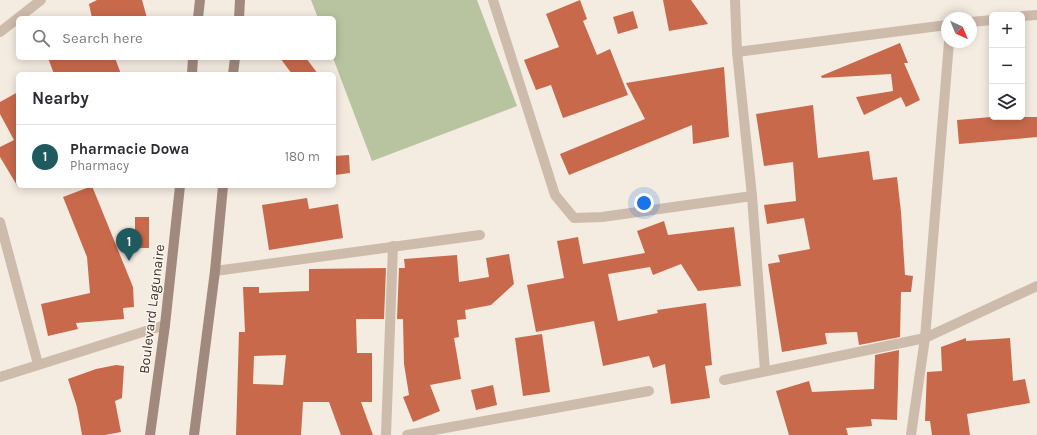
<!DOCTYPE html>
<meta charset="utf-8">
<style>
body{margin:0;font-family:Karla,sans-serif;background:#f7f7f7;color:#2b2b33}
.controls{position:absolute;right:12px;top:12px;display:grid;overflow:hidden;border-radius:6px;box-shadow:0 2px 10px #0003}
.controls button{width:36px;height:36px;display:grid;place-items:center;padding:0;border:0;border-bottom:1px solid #e1e1e2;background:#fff;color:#2b2b33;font:20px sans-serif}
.compass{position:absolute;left:941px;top:12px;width:36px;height:36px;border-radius:50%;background:#fff;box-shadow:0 2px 10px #0003;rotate:136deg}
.you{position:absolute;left:644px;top:203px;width:14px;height:14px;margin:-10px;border:3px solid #fff;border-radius:50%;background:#1a73e8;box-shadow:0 0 0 6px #1a73e833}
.badge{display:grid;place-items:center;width:26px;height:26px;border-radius:50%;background:#1f5a5e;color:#fff;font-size:13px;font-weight:700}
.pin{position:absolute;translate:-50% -33px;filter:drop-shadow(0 1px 2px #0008)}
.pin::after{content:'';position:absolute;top:21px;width:14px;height:12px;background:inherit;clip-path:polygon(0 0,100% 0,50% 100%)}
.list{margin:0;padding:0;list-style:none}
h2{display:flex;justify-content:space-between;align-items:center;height:52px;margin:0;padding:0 16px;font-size:17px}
h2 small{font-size:13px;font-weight:400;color:#7c7c81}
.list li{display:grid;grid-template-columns:26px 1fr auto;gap:12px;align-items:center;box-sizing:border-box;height:64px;padding:0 16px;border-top:1px solid #e1e1e2}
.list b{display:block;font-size:15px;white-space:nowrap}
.list p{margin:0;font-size:13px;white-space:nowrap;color:#7c7c81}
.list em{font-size:13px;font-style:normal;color:#7c7c81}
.icon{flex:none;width:22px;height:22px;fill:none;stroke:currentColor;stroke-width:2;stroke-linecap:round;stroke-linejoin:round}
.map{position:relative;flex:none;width:1037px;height:435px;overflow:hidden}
.search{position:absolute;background:#fff;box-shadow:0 2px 10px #0003;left:16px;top:16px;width:320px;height:44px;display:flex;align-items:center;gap:10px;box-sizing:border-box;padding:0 14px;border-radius:6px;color:#7c7c81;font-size:15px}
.panel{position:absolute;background:#fff;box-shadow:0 2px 10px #0003;left:16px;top:72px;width:320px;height:116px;border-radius:6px}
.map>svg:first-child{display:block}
</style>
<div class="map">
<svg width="1037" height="435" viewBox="0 0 1037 435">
<rect width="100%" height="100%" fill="#f4ebe1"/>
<!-- green -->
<path fill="#b8c4a0" d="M311,0H477L517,106L372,161L333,58L334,18H318Z"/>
<!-- building -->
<g fill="#c8694b" fill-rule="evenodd">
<path d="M97,0H142L147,18H92L89,4Z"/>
<path d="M580,0L587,19L583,21L597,55L610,49L628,95L563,118L551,85L536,90L524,60L559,47L546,14Z"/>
<path d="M663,0H691L708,24L669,31Z"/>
<path d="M633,11L638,28L618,34L613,17Z"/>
<path d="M900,43L908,63H904L920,100L906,107L901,97L864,115L856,97L893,91L891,74L822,78L821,76Z"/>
<path d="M48,58H115L121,74H54Z"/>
<path d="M280,58H306L318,74H292Z"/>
<path d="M724,67L729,137L693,144L692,125L569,175L560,154L645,119L626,83Z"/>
<path d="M18,92V187L0,157V147L14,140L0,114V102Z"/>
<path d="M813,105L818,158L869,151L873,180L897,177L901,212L905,275L913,276L911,292H901L900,337L859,345L857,332L825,333L827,344L782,352L768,264L780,262L778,255L810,249L804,218L767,224L764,205L796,201L793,162L764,166L756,114Z"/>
<path d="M991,117H1037V137L959,144L957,120Z"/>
<path d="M349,155L350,173L335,175L334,156Z"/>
<path d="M92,186L133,287L134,307L123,308L124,319L76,323L78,329L48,336L41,304L90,293L87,257L63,197Z"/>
<path d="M307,198L309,209L338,204L343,238L269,250L262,205Z"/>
<rect x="135" y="217" width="14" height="31"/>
<path d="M664,221L668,235L734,227L741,286L698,291L681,264L653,275L650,267L608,274L618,321L658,313L657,310L706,303L712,365L705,366L710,398L671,404L665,364L653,368L649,356L603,366L594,321L536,332L527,285L564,278L557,241L578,237L583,264L645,253L637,231Z"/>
<path d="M509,254L514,284L491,305L465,310L466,319L457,320L459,337L454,338L461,379L430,385L440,411L413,422L403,397L409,395L404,364L403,319H397L399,268H405L404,259L457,255L459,282L489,277L486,258Z"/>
<path d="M386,268L384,319H356L357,353H372V402H361L373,435H341L329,402H303L301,435H236L239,332H245L243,287H259V293L309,291V269ZM286,355L283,385L253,384L254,356Z"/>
<path d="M542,334L550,392L523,396L515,338Z"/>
<path d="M966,338V341L1010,338L1013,381L1025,379L1030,403L967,414L970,435H932L930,421H925L927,372L942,371L941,347Z"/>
<path d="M899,350L897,420L871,419L872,426L846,428L848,435H789L776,391L809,381L812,392L874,389L875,355Z"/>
<path d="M116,365L124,366L122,398L115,401L121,432L105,435H82L77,407L68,379L96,369Z"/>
<path d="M493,385L497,405L476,410L471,390Z"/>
</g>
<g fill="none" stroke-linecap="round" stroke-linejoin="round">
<!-- minor -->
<g stroke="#cdbbac" stroke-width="10">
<path d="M493,0L555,195L574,218L602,217L752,196"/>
<path d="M735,0L737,52L752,196L765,371"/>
<path d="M1022,16L1037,15"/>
<path d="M971,22L992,20"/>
<path d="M0,32L41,0"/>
<path d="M737,52L947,25"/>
<path d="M0,222L38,364"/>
<path d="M215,271L480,235"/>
<path d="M0,377L165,325"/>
<path d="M724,380L925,338L1037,286"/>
<path d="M386,435L393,246"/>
<path d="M407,435L649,391"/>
<path d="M911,435L925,338L949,42"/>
</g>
<!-- secondary -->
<g stroke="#a18a7d" stroke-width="10">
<path d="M198,18L200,0"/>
<path d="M239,18L240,0"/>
<path d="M192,74L193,58"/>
<path d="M233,74L235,58"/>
<path d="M150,435L165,325L180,186"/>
<path d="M194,435L215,271L223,186"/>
</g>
</g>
<g text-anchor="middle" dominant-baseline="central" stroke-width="3" stroke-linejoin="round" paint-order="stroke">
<!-- street labels -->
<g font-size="14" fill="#3b302b" stroke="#fbf5ee">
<text transform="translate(152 309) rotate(-83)">Boulevard Lagunaire</text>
</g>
</g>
</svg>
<div class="controls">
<button>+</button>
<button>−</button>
<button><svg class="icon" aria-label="layers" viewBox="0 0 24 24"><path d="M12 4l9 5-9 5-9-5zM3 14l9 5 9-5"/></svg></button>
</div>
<svg class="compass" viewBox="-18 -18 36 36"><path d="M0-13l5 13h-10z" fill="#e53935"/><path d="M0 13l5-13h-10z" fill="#7c7c81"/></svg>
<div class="you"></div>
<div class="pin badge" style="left:129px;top:261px">1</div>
<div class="search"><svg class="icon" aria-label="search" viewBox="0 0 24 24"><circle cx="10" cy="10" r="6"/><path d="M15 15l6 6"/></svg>Search here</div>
<section class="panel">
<h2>Nearby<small></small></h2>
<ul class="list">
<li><span class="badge">1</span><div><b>Pharmacie Dowa</b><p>Pharmacy</p></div><em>180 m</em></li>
</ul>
</section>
</div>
